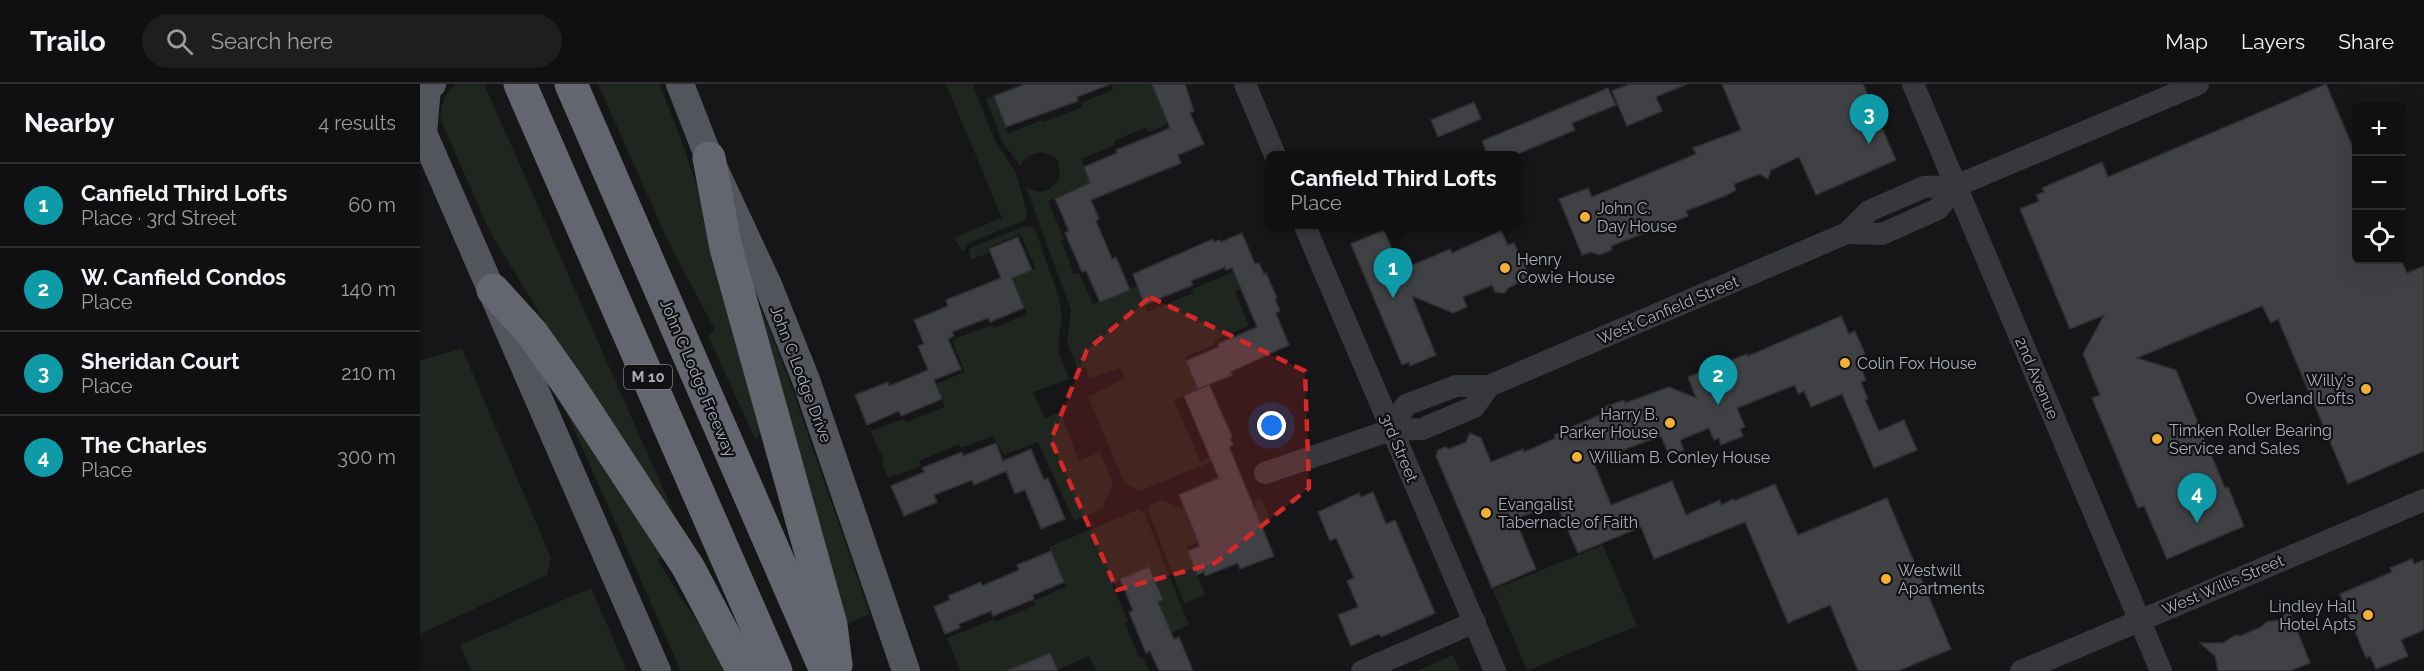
<!DOCTYPE html>
<meta charset="utf-8">
<style>
body{margin:0;font-family:Raleway,sans-serif;background:#1e1e20;color:#f1f3f6}
.controls{position:absolute;right:18px;top:18px;display:grid;overflow:hidden;border-radius:9px;box-shadow:0 6px 24px #0002}
.controls button{width:54px;height:54px;display:grid;place-items:center;padding:0;border:0;border-bottom:2px solid #303032;background:#101012;color:#f1f3f6;font:30px sans-serif}
.you{position:absolute;left:852px;top:342px;width:21px;height:21px;margin:-15px;border:4px solid #fff;border-radius:50%;background:#1a73e8;box-shadow:0 0 0 9px #1a73e833}
.badge{display:grid;place-items:center;width:39px;height:39px;border-radius:50%;background:#8c9099;color:#fff;font-size:20px;font-weight:700}
.pin{position:absolute;translate:-50% -50px;filter:drop-shadow(0 2px 3px #0008)}
.pin::after{content:'';position:absolute;top:32px;width:21px;height:18px;background:inherit;clip-path:polygon(0 0,100% 0,50% 100%)}
.popup{position:absolute;left:846px;top:67px;width:255px;height:78px;box-sizing:border-box;display:grid;place-content:center;border-radius:9px;background:#101012;filter:drop-shadow(0 2px 4px #0005);font-size:20px;white-space:nowrap;color:#9c9d9f}
.popup b{font-size:22px;color:#f1f3f6}
.popup::after{content:'';position:absolute;left:50%;top:100%;margin-left:-12px;border:12px solid transparent;border-top-color:#101012}
.list{margin:0;padding:0;list-style:none}
h2{display:flex;justify-content:space-between;align-items:center;height:78px;margin:0;padding:0 24px;font-size:26px}
h2 small{font-size:20px;font-weight:400;color:#9c9d9f}
.list li{display:grid;grid-template-columns:39px 1fr auto;gap:18px;align-items:center;box-sizing:border-box;height:84px;padding:0 24px;border-top:2px solid #303032}
.list b{display:block;font-size:22px;white-space:nowrap}
.list p{margin:0;font-size:20px;white-space:nowrap;color:#9c9d9f}
.list em{font-size:20px;font-style:normal;color:#9c9d9f}
.icon{flex:none;width:33px;height:33px;fill:none;stroke:currentColor;stroke-width:2;stroke-linecap:round;stroke-linejoin:round}
.map{position:relative;flex:none;width:2004px;height:587px;overflow:hidden}
header{display:flex;align-items:center;gap:36px;box-sizing:border-box;height:84px;padding:0 30px;background:#101012;border-bottom:2px solid #303032}
header strong{font-size:28px}
nav{display:flex;gap:33px;margin-inline-start:auto;font-size:21px}
.search{width:420px;height:54px;background:#1e1e20;display:flex;align-items:center;gap:15px;box-sizing:border-box;padding:0 21px;border-radius:33px;color:#9c9d9f;font-size:22px}
main{display:flex}
aside{flex:1;background:#101012}
.map>svg:first-child{display:block}
</style>
<header>
<strong>Trailo</strong>
<div class="search"><svg class="icon" aria-label="search" viewBox="0 0 24 24"><circle cx="10" cy="10" r="6"/><path d="M15 15l6 6"/></svg>Search here</div>
<nav><a>Map</a><a>Layers</a><a>Share</a></nav>
</header>
<main>
<aside>
<h2>Nearby<small>4 results</small></h2>
<ul class="list">
<li><span class="badge" style="background:#0f9aa8">1</span><div><b>Canfield Third Lofts</b><p>Place · 3rd Street</p></div><em>60 m</em></li>
<li><span class="badge" style="background:#0f9aa8">2</span><div><b>W. Canfield Condos</b><p>Place</p></div><em>140 m</em></li>
<li><span class="badge" style="background:#0f9aa8">3</span><div><b>Sheridan Court</b><p>Place</p></div><em>210 m</em></li>
<li><span class="badge" style="background:#0f9aa8">4</span><div><b>The Charles</b><p>Place</p></div><em>300 m</em></li>
</ul>
</aside>
<div class="map">
<svg width="2004" height="587" viewBox="0 0 2004 587">
<rect width="100%" height="100%" fill="#161618"/>
<!-- green -->
<g fill="#1e261f">
<path d="M36,0H64L264,452L257,455L69,146L20,34C22,19 24,9 36,0Z"/>
<path d="M178,0H239C286,111 314,228 345,345L335,355L288,252L295,246L248,157Z"/>
<path d="M526,0H554L553,1L575,57L596,88L607,130L605,136L598,139L549,159L543,168L533,154L582,134Z"/>
<path d="M695,0H732L747,36L746,41L729,48L726,43L694,57L695,61L661,75L670,100L628,117L644,155L641,156L654,190L659,189L673,220L717,202L728,228L773,209L772,205L813,188L820,205L815,208L829,242L794,256L795,260L765,273L778,305L754,316L780,377L807,366L810,370L720,407L705,400L668,313L705,294L700,284L670,294L665,283L658,286L647,259L651,226L606,103C620,112 631,108 640,93L638,77C625,64 609,67 600,82L582,57L566,15L574,12L588,49L622,36L623,38L662,23L661,19L693,6L692,1Z"/>
<path d="M606,142L614,144L616,148L639,214L642,233L639,251V271L650,295L613,308L624,334L640,328L659,377L680,368L693,399L682,425L654,437L618,358L584,371L573,352L541,364L539,360L499,377L501,382L468,394L461,377L464,376L450,347L484,335L486,338L525,323L516,300L545,288L532,256L572,241L573,244L607,230L592,194L616,185L600,150L567,164L569,169L551,175L549,169L552,163Z"/>
<path d="M328,191L368,293L450,530L427,540L402,457L376,355Z"/>
<path d="M42,264L131,474L127,491L0,550V277Z"/>
<path d="M142,318L242,473L237,476L289,556L306,587H261Z"/>
<path d="M841,414L850,436L806,452L804,448L767,463L785,511L764,519L728,426L730,421L742,416L764,426L773,448L836,423L834,417Z"/>
<path d="M717,426L724,428L769,541L751,549L738,518L743,515L729,483L699,495V498L692,501L708,537L705,539L719,574L723,573L729,587H676L669,572L637,586L629,569L587,587H540L527,554L574,535L575,538L615,521L613,517L646,503L629,463Z"/>
<path d="M1183,461L1217,542L1107,587L1073,506Z"/>
<path d="M171,504L207,587H51L40,561Z"/>
<path d="M1033,571L1040,587H997Z"/>
</g>
<!-- building -->
<g fill="#404145" stroke="#303034" stroke-width="1.5">
<path d="M605,0H688V1L657,13L658,17L586,43L574,12Z"/>
<path d="M732,0H765L774,27L770,29L784,60L758,71L761,79L671,116L679,135L676,137L692,175L696,173L710,206L680,218L666,187L662,188L645,149L649,147L635,115L670,99L664,83L697,69L696,66L750,44Z"/>
<path d="M1210,0H1267L1236,13L1242,27L1207,42L1192,7Z"/>
<path d="M1302,0H1443L1476,76L1396,111L1379,73L1351,86L1348,95L1340,90L1314,100L1316,106L1305,112L1266,127L1268,132L1191,162L1192,166L1179,171L1171,168L1162,171L1139,115L1168,104L1172,113L1276,70L1273,64L1321,46Z"/>
<path d="M1906,0L1936,71V176H1981L1987,189L2004,182V367L1928,400L1858,235L1851,239L1842,222L1717,274L1756,286L1805,404L1808,403L1824,442L1747,475L1724,422L1718,424L1672,314L1680,311L1663,270L1684,231L1650,245L1600,125L1619,117L1616,111L1624,108L1622,104L1682,78L1688,93Z"/>
<path d="M1188,4L1196,21L1152,39L1155,46L1093,72H1068L1062,57Z"/>
<path d="M1054,18L1061,35L1018,53L1011,36Z"/>
<path d="M964,146L981,186L1030,165L1032,169L1081,147L1088,161L1094,159L1109,191L1104,201L1098,199L1088,204L1085,209L1075,208L1072,201L1043,213L1047,223L1033,229L992,212L1016,271L990,282L989,278L982,281L931,160Z"/>
<path d="M822,149L835,180L839,179L844,190L846,189L857,214L855,215L860,227L856,229L869,261L810,288L812,291L778,305L766,277L799,263L798,260L837,243L812,184L806,186L805,183L771,197L773,201L724,221L713,190L793,155L794,158L800,156L801,158Z"/>
<path d="M598,153L612,186L592,194L604,224L570,238L568,234L532,248L534,252L528,255L541,285L514,296L522,315L481,332L479,327L447,341L435,311L468,298L469,302L508,286L498,262L504,260L494,236L528,222L526,216L581,194L569,165Z"/>
<path d="M1421,232L1429,250L1435,247L1445,270L1437,274L1446,296L1441,298L1448,315L1445,316L1459,347L1484,336L1497,366L1454,384L1422,310L1391,323L1384,307L1378,310L1375,301L1317,324L1325,343L1320,345L1323,352L1301,361L1299,354L1294,356L1289,344L1260,356L1264,366L1249,371L1241,352L1173,377L1191,421L1252,397L1266,431L1300,416L1301,421L1313,415L1314,417L1355,400L1378,451L1467,414L1531,565L1478,587H1438L1410,521L1368,539L1325,438L1234,475L1221,443L1158,469L1136,419L1095,435L1116,485L1072,504L1016,372L1018,366L1025,363L1029,365L1046,358L1050,349L1061,354L1071,378L1103,365L1104,368L1136,354L1134,351L1184,329L1182,324L1204,316L1205,319L1249,303L1276,314L1268,293L1327,270L1328,272Z"/>
<path d="M789,301L812,352L810,354L813,361L809,363L854,472L820,485L818,479L785,492L784,488L777,491L768,467L780,462L759,411L799,394L764,312Z"/>
<path d="M576,359L583,377L611,365L624,396L628,394L645,435L621,445L605,406L595,410L586,387L554,401L552,396L514,411L517,418L484,432L471,402L504,388L502,384L542,368L543,372Z"/>
<path d="M953,408L966,440L975,436L1015,529L961,553L959,550L931,562L918,531L938,523L927,497L934,494L916,454L910,457L898,428L939,409L941,413Z"/>
<path d="M631,467L644,498L613,511L614,515L573,532L571,527L539,540L540,544L525,550L514,523L530,516L528,512L561,498L562,502L599,486L597,481Z"/>
<path d="M1992,475L1994,480L2004,476V546L1981,556L1988,572L1956,585L1950,572L1946,574L1920,510L1972,488L1970,484Z"/>
<path d="M729,483L743,516L738,518L754,555L759,553L773,587H739L730,567L726,569L709,528L713,527L700,495Z"/>
<path d="M1869,526L1890,579L1870,587H1798L1795,572L1780,559H1803L1815,551L1820,552L1841,543L1847,538L1859,536Z"/>
<path d="M630,569L638,587H586Z"/>
</g>
<g fill="none" stroke-linecap="round" stroke-linejoin="round">
<!-- minor -->
<g stroke="#37383d" stroke-width="22">
<path d="M825,0L855,71"/>
<path d="M1493,0L1741,587"/>
<path d="M884,140L1075,587"/>
<path d="M1427,149L1462,150L1518,125L1536,102"/>
<path d="M971,346L986,321L1036,302H1069L1427,149L1449,127L1504,103L1536,102L1778,0"/>
<path d="M845,389L971,346L1002,345L1054,323L1069,302"/>
<path d="M942,587L1055,538"/>
<path d="M1601,587L2004,416"/>
</g>
<!-- major -->
<g stroke="#53555c" stroke-width="28">
<path d="M260,0L289,74L348,201L386,296L486,587"/>
<path d="M0,42L237,587"/>
<path d="M3,49L7,4L12,0"/>
</g>
<!-- highway -->
<g stroke="#63666e" stroke-width="33">
<path d="M100,0L356,587"/>
<path d="M151,0L406,587"/>
<path d="M289,74L306,164L411,541L416,581"/>
<path d="M73,206L112,249L150,303L268,483L323,587"/>
</g>
</g>
<!-- marked area -->
<path fill="#d62828" fill-opacity="0.2" stroke="#d62828" stroke-width="4.5" stroke-dasharray="12 8" stroke-linejoin="round" d="M730,213L885,287L889,404L795,479L697,506L631,356L667,266Z"/>
<!-- markers -->
<g fill="#f2b134" stroke="#111113" stroke-width="2">
<circle cx="1165" cy="133" r="6"/>
<circle cx="1085" cy="184" r="6"/>
<circle cx="1425" cy="279" r="6"/>
<circle cx="1946" cy="305" r="6"/>
<circle cx="1250" cy="339" r="6"/>
<circle cx="1737" cy="355" r="6"/>
<circle cx="1157" cy="373" r="6"/>
<circle cx="1066" cy="429" r="6"/>
<circle cx="1466" cy="495" r="6"/>
<circle cx="1948" cy="531" r="6"/>
</g>
<g text-anchor="middle" dominant-baseline="central" stroke-width="4.5" stroke-linejoin="round" paint-order="stroke">
<!-- shield labels -->
<rect fill="#111113" stroke="#7b7e86" stroke-width="1.5" x="204" y="281" width="48" height="24" rx="4.5"/>
<g font-size="15" font-weight="bold" fill="#a8adb8">
<text x="228" y="293">M 10</text>
</g>
<!-- poi labels -->
<g font-size="16" fill="#a8adb8" stroke="#111113" text-anchor="start">
<text x="1177" y="124">John C.<tspan x="1177" dy="18">Day House</tspan></text>
<text x="1097" y="175">Henry<tspan x="1097" dy="18">Cowie House</tspan></text>
<text x="1437" y="279">Colin Fox House</text>
<text x="1934" y="296" text-anchor="end">Willy's<tspan x="1934" dy="18">Overland Lofts</tspan></text>
<text x="1238" y="330" text-anchor="end">Harry B.<tspan x="1238" dy="18">Parker House</tspan></text>
<text x="1749" y="346">Timken Roller Bearing<tspan x="1749" dy="18">Service and Sales</tspan></text>
<text x="1169" y="373">William B. Conley House</text>
<text x="1078" y="420">Evangalist<tspan x="1078" dy="18">Tabernacle of Faith</tspan></text>
<text x="1478" y="486">Westwill<tspan x="1478" dy="18">Apartments</tspan></text>
<text x="1936" y="522" text-anchor="end">Lindley Hall<tspan x="1936" dy="18">Hotel Apts</tspan></text>
</g>
<!-- street labels -->
<g font-size="16" fill="#a8adb8" stroke="#111113">
<text transform="translate(1248 226) rotate(-23)">West Canfield Street</text>
<text transform="translate(381 290) rotate(69)">John C Lodge Drive</text>
<text transform="translate(278 294) rotate(67)">John C Lodge Freeway</text>
<text transform="translate(1617 294) rotate(67)">2nd Avenue</text>
<text transform="translate(979 364) rotate(67)">3rd Street</text>
<text transform="translate(1803 501) rotate(-23)">West Willis Street</text>
</g>
</g>
</svg>
<div class="controls">
<button>+</button>
<button>−</button>
<button><svg class="icon" aria-label="locate" viewBox="0 0 24 24"><circle cx="12" cy="12" r="6"/><path d="M12 2v4M12 18v4M2 12h4M18 12h4"/></svg></button>
</div>
<div class="you"></div>
<div class="pin badge" style="left:973px;top:214px;background:#0f9aa8">1</div>
<div class="popup"><b>Canfield Third Lofts</b>Place</div>
<div class="pin badge" style="left:1298px;top:321px;background:#0f9aa8">2</div>
<div class="pin badge" style="left:1449px;top:60px;background:#0f9aa8">3</div>
<div class="pin badge" style="left:1777px;top:439px;background:#0f9aa8">4</div>
</div>
</main>
